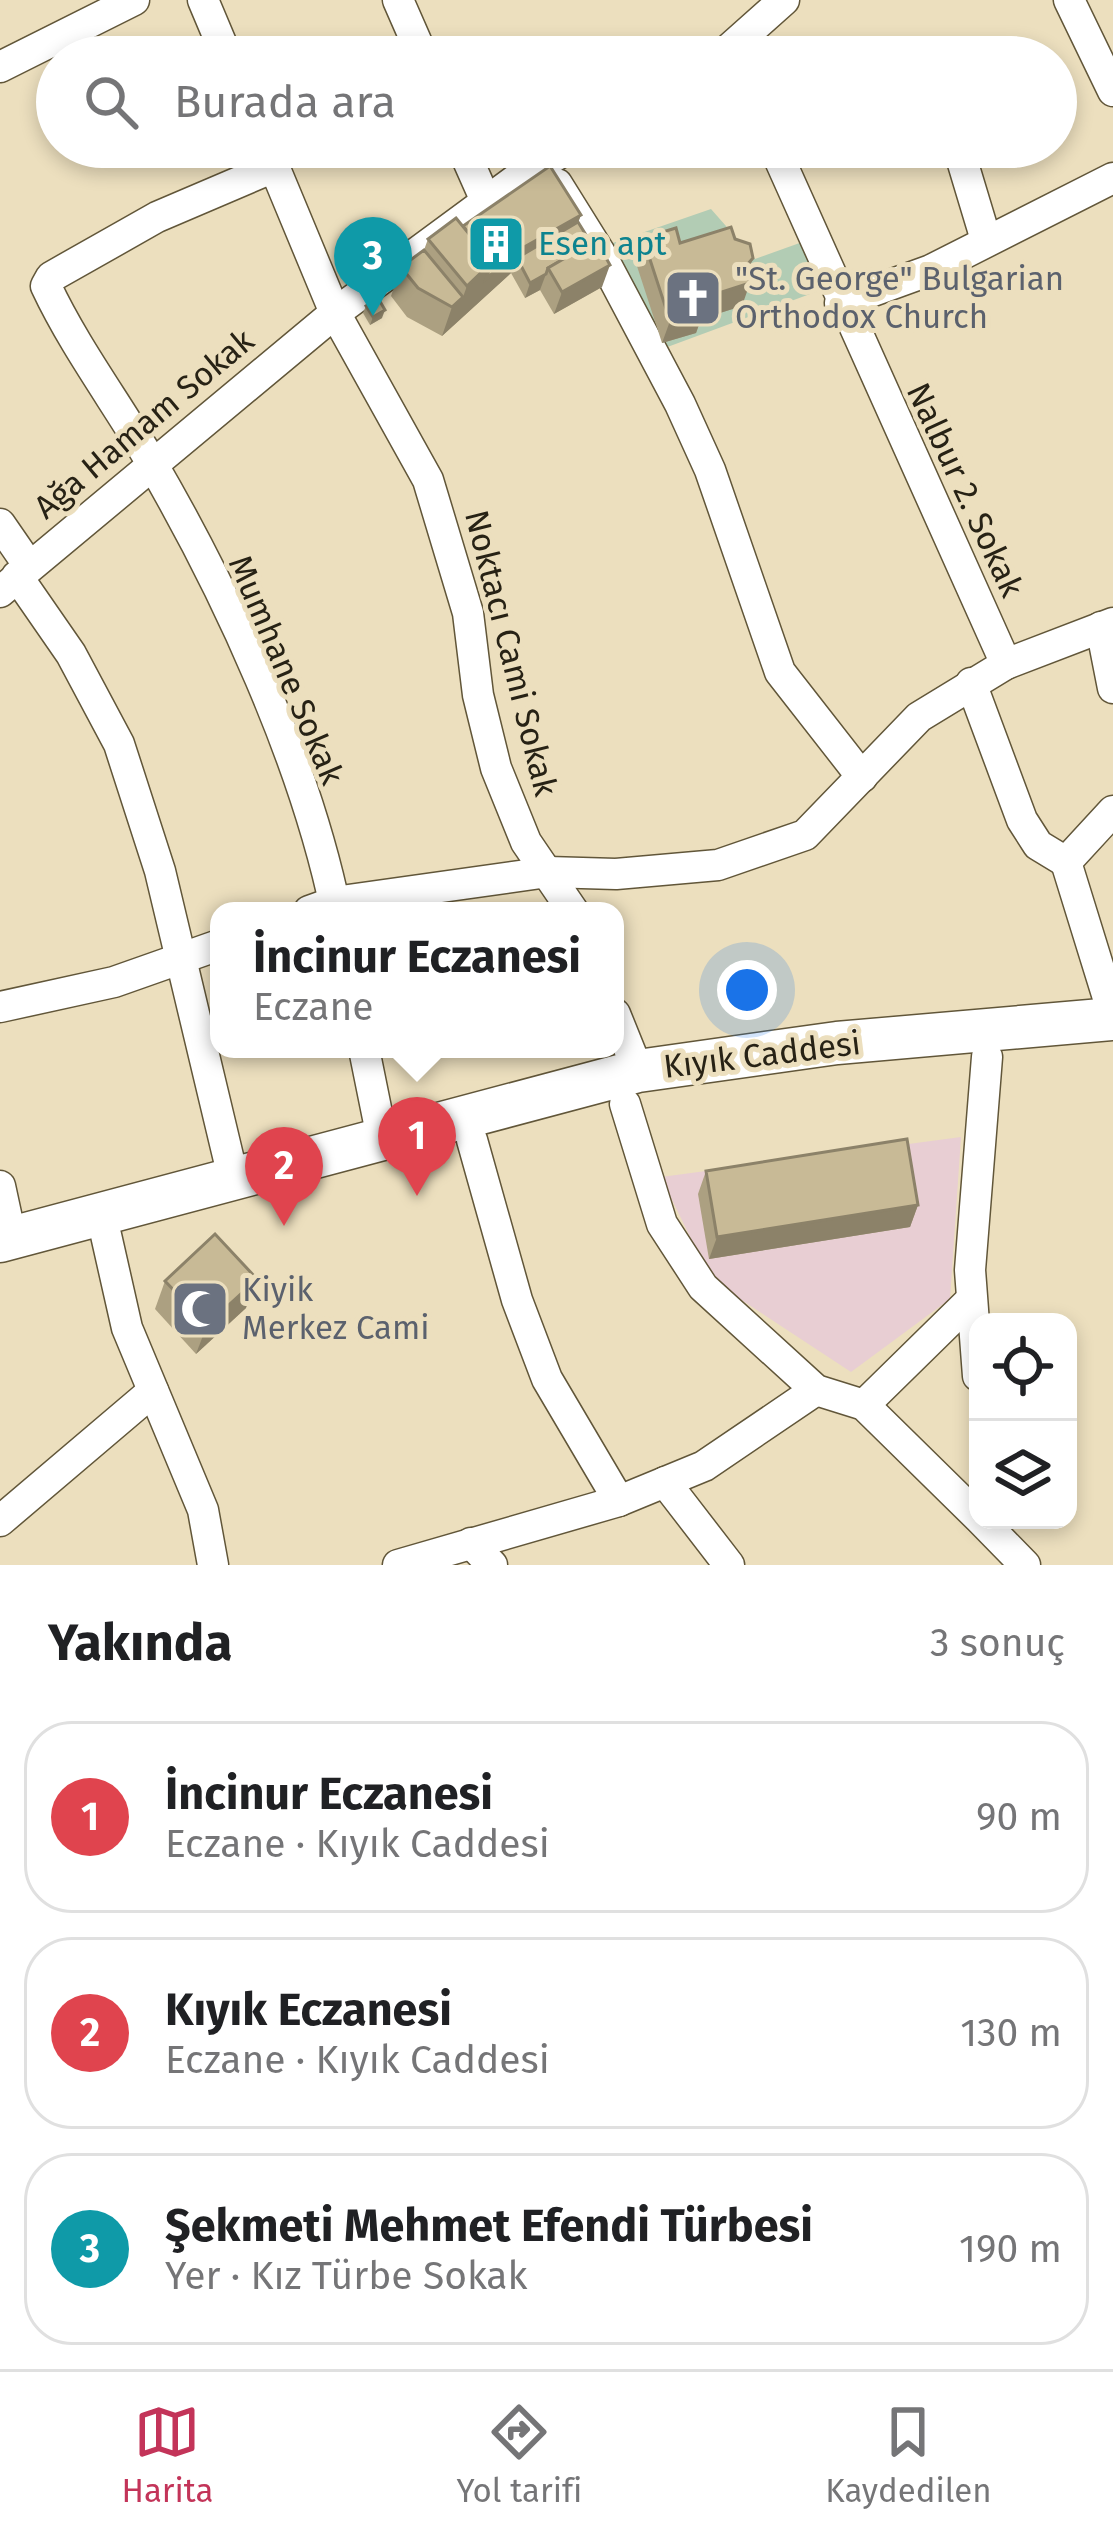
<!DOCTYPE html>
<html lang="tr">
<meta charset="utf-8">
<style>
body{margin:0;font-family:"Fira Sans",sans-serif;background:#f2f2f2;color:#202124}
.controls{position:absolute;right:36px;bottom:36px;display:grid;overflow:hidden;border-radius:24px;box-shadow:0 6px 18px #0003}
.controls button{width:108px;height:108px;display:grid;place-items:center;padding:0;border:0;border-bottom:3px solid #e0e0e0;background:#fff;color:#202124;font:60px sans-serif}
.you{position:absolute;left:747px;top:990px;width:42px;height:42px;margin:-30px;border:9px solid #fff;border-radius:50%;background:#1a73e8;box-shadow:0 0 0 18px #1a73e833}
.badge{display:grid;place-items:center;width:78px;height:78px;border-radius:50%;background:#c33459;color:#fff;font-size:39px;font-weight:700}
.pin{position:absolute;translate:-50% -99px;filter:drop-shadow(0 3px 6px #0008)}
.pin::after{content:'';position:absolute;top:63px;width:42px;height:36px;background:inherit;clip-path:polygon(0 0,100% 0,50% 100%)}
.popup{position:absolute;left:210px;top:902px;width:414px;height:156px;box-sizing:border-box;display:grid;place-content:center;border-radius:24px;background:#fff;filter:drop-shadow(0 3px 9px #0005);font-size:39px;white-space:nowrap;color:#757577}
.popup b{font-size:45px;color:#202124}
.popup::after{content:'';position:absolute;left:50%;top:100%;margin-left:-24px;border:24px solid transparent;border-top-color:#fff}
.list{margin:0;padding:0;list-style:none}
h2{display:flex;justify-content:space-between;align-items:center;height:156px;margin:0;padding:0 48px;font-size:51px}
h2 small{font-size:39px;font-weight:400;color:#757577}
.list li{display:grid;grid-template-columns:78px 1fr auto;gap:36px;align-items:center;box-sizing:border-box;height:192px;margin:0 24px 24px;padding:0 24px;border:3px solid #e0e0e0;border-radius:48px}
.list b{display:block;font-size:45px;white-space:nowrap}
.list p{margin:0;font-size:39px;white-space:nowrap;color:#757577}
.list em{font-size:39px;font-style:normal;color:#757577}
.icon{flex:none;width:66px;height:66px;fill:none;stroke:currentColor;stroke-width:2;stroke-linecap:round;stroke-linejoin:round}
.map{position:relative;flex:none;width:1113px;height:1565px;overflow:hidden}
.search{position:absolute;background:#fff;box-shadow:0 6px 18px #0003;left:36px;right:36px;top:36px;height:132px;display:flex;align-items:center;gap:30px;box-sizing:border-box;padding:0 42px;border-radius:66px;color:#757577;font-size:45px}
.sheet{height:804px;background:#fff}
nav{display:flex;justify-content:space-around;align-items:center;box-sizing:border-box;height:168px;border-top:3px solid #e0e0e0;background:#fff;font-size:33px;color:#757577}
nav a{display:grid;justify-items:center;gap:6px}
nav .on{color:#c33459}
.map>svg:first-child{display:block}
</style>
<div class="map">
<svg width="1113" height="1565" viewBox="0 0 1113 1565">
<rect width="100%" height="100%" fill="#ecdfbe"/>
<!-- education -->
<path fill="#e8ced3" d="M961,1137L950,1299L851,1372L711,1280L661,1177Z"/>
<!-- green -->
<path fill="#b2ccb4" d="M711,209L755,259L808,240L829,287L662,349L607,245Z"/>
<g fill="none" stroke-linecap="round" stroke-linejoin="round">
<!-- street casing -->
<g stroke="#615639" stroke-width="33">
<g id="street">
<path d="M203,0L227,57"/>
<path d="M398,0L423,57"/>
<path d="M1069,0L1113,91"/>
<path d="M720,57L784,0"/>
<path d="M0,67L134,0"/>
<path d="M266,147L335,313L428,480L468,613L478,695L496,768L526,842L573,911"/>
<path d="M462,147L486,201"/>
<path d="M774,147L1006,664"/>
<path d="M958,147L986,240"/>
<path d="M274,167L157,217L51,277L46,286C74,346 116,402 150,460C227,592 305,761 336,911"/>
<path d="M557,184L600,253L680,404L710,470L780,672L862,777"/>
<path d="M840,303L931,270L1113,178"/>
<path d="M0,524L29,566"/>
<path d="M17,576L71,654L119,744L160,871L233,1177"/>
<path d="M0,592L335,313L521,176L570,147"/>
<path d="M1101,627L1113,688"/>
<path d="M971,683L1022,820L1038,845L1066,862"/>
<path d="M1113,811L1066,862L1113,1014"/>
<path d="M309,911L334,902L548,872L616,874L718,865L805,835L919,717L1006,664L1113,623"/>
<path d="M0,1007L114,982L219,945"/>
<path d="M615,1014L638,1071"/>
<path d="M364,1049L382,1138"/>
<path d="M625,1104L662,1224L703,1287L816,1390L864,1405L978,1517"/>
<path d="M472,1140L517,1300L547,1379L619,1501"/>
<path d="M0,1186L11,1237"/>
<path d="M106,1235L127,1328L203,1510L213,1565"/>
<path d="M978,1376L970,1270L987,1057"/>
<path d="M864,1405L970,1301"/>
<path d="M665,1482L729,1565"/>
<path d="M981,1520L1025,1565"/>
<path d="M0,1521L153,1391"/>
<path d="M471,1543L492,1565"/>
<path d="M398,1565L619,1501L704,1466L816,1390"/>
</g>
</g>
<!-- secondary casing -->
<g stroke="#615639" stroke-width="45">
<path id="secondary" d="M0,1241L638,1071L837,1043L1113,1019"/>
</g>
<!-- street -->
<use href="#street" stroke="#fff" stroke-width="30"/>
<!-- secondary -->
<use href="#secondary" stroke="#fff" stroke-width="42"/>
</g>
<!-- wall -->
<g fill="#aca081">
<path d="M581,215L578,222L602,287L554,314L540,290L525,298L511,273L442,336L407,317L391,296L401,267L424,250L428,239L463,226Z"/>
<path d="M643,238L680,243L735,239L747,274L742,306L701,319L696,333L662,343L635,260Z"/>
<path d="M366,306L382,318L370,325L363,313Z"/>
<path d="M706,1171L918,1205L910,1227L709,1259L698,1194Z"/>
<path d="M165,1281L246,1308L196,1354L155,1309Z"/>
</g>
<!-- shaded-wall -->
<g fill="#8c8269">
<path d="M581,215L572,238L517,258L511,273L442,336L452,307L463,297L467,286L492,262L519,250Z"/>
<path d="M753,258L745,280L750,283L742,306L701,319L696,333L662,343L670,321L745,267Z"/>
<path d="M610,265L602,287L554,314L562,292Z"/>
<path d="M546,274L540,290L525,298L530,283Z"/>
<path d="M385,310L382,318L370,325L373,317Z"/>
<path d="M918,1205L910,1227L709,1259L717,1237Z"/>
<path d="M257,1279L246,1308L196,1354L207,1325Z"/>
</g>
<!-- building -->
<g fill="#c8ba96" stroke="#8c8269" stroke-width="3">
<path d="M550,166L581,215L519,250L486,279L492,262L463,226Z"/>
<path d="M456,218L492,262L467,286L428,239Z"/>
<path d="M578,222L591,243L548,268L546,274L530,283L517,258Z"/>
<path d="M731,227L735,239L750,244L753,258L745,267L750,283L700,299L704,311L670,321L643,238L676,228L680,243Z"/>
<path d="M596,240L610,265L562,292L548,268Z"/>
<path d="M424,250L463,297L452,307L418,288L401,267Z"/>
<path d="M378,298L385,310L373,317L366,306Z"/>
<path d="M907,1139L918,1205L717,1237L706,1171Z"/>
<path d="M215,1234L257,1279L207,1325L165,1281Z"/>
</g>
<!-- icons -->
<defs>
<g id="building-square" transform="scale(3)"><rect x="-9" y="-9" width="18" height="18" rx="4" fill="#0f9aa8" stroke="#ecdfbe"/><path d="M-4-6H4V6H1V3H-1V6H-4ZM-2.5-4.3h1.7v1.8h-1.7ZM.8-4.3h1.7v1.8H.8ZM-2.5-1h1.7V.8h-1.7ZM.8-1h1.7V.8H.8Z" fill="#fff"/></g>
<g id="church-square" transform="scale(3)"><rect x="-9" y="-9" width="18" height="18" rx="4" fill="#6b7280" stroke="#ecdfbe"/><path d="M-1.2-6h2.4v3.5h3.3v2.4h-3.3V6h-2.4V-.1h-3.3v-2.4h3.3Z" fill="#fff"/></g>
<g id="mosque-square" transform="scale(3)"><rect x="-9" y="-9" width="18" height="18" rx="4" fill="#6b7280" stroke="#ecdfbe"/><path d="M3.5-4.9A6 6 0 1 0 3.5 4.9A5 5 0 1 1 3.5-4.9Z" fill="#fff"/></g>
</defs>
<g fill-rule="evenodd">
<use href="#building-square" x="496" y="244"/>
<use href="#church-square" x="693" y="298"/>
<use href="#mosque-square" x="200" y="1309"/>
</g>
<g text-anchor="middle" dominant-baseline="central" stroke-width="10" stroke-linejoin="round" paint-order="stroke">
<!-- culture labels -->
<g font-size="33" fill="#0d838f" stroke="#ecdfbe" text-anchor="start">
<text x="538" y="244">Esen apt</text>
</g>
<!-- worship labels -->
<g font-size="33" fill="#5b616d" stroke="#ecdfbe" text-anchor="start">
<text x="735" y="279">"St. George" Bulgarian<tspan x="735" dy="38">Orthodox Church</tspan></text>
<text x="242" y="1290">Kiyik<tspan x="242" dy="38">Merkez Cami</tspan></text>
</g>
<!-- street labels -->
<g font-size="33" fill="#272215" stroke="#ecdfbe">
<text transform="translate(144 424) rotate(-40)">Ağa Hamam Sokak</text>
<text transform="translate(965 490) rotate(65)">Nalbur 2. Sokak</text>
<text transform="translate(511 653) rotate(76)">Noktacı Cami Sokak</text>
<text transform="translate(286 670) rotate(67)">Mumhane Sokak</text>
<text transform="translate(762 1055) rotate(-7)">Kıyık Caddesi</text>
</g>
</g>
</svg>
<div class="controls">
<button><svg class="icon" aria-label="locate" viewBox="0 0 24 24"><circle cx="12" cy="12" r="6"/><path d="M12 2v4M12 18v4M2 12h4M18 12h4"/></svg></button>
<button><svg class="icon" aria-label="layers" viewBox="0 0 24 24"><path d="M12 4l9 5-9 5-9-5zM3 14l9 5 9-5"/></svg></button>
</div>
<div class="you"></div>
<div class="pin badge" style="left:417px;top:1196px;background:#e0444e">1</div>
<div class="popup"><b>İncinur Eczanesi</b>Eczane</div>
<div class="pin badge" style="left:284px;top:1226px;background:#e0444e">2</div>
<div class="pin badge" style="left:373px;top:316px;background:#0f9aa8">3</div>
<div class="search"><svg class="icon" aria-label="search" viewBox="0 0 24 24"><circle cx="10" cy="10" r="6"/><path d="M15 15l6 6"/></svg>Burada ara</div>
</div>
<section class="sheet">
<h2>Yakında<small>3 sonuç</small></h2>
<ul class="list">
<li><span class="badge" style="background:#e0444e">1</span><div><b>İncinur Eczanesi</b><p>Eczane · Kıyık Caddesi</p></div><em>90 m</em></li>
<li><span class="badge" style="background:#e0444e">2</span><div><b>Kıyık Eczanesi</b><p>Eczane · Kıyık Caddesi</p></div><em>130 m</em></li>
<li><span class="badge" style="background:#0f9aa8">3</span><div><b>Şekmeti Mehmet Efendi Türbesi</b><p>Yer · Kız Türbe Sokak</p></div><em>190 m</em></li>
</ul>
</section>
<nav>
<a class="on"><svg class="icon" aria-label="map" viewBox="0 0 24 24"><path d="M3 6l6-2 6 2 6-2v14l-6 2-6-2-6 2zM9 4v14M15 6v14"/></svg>Harita</a>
<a><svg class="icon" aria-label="directions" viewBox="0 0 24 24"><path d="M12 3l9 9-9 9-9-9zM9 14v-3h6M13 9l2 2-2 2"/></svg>Yol tarifi</a>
<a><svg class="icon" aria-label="saved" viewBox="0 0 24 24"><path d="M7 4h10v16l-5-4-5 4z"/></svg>Kaydedilen</a>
</nav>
